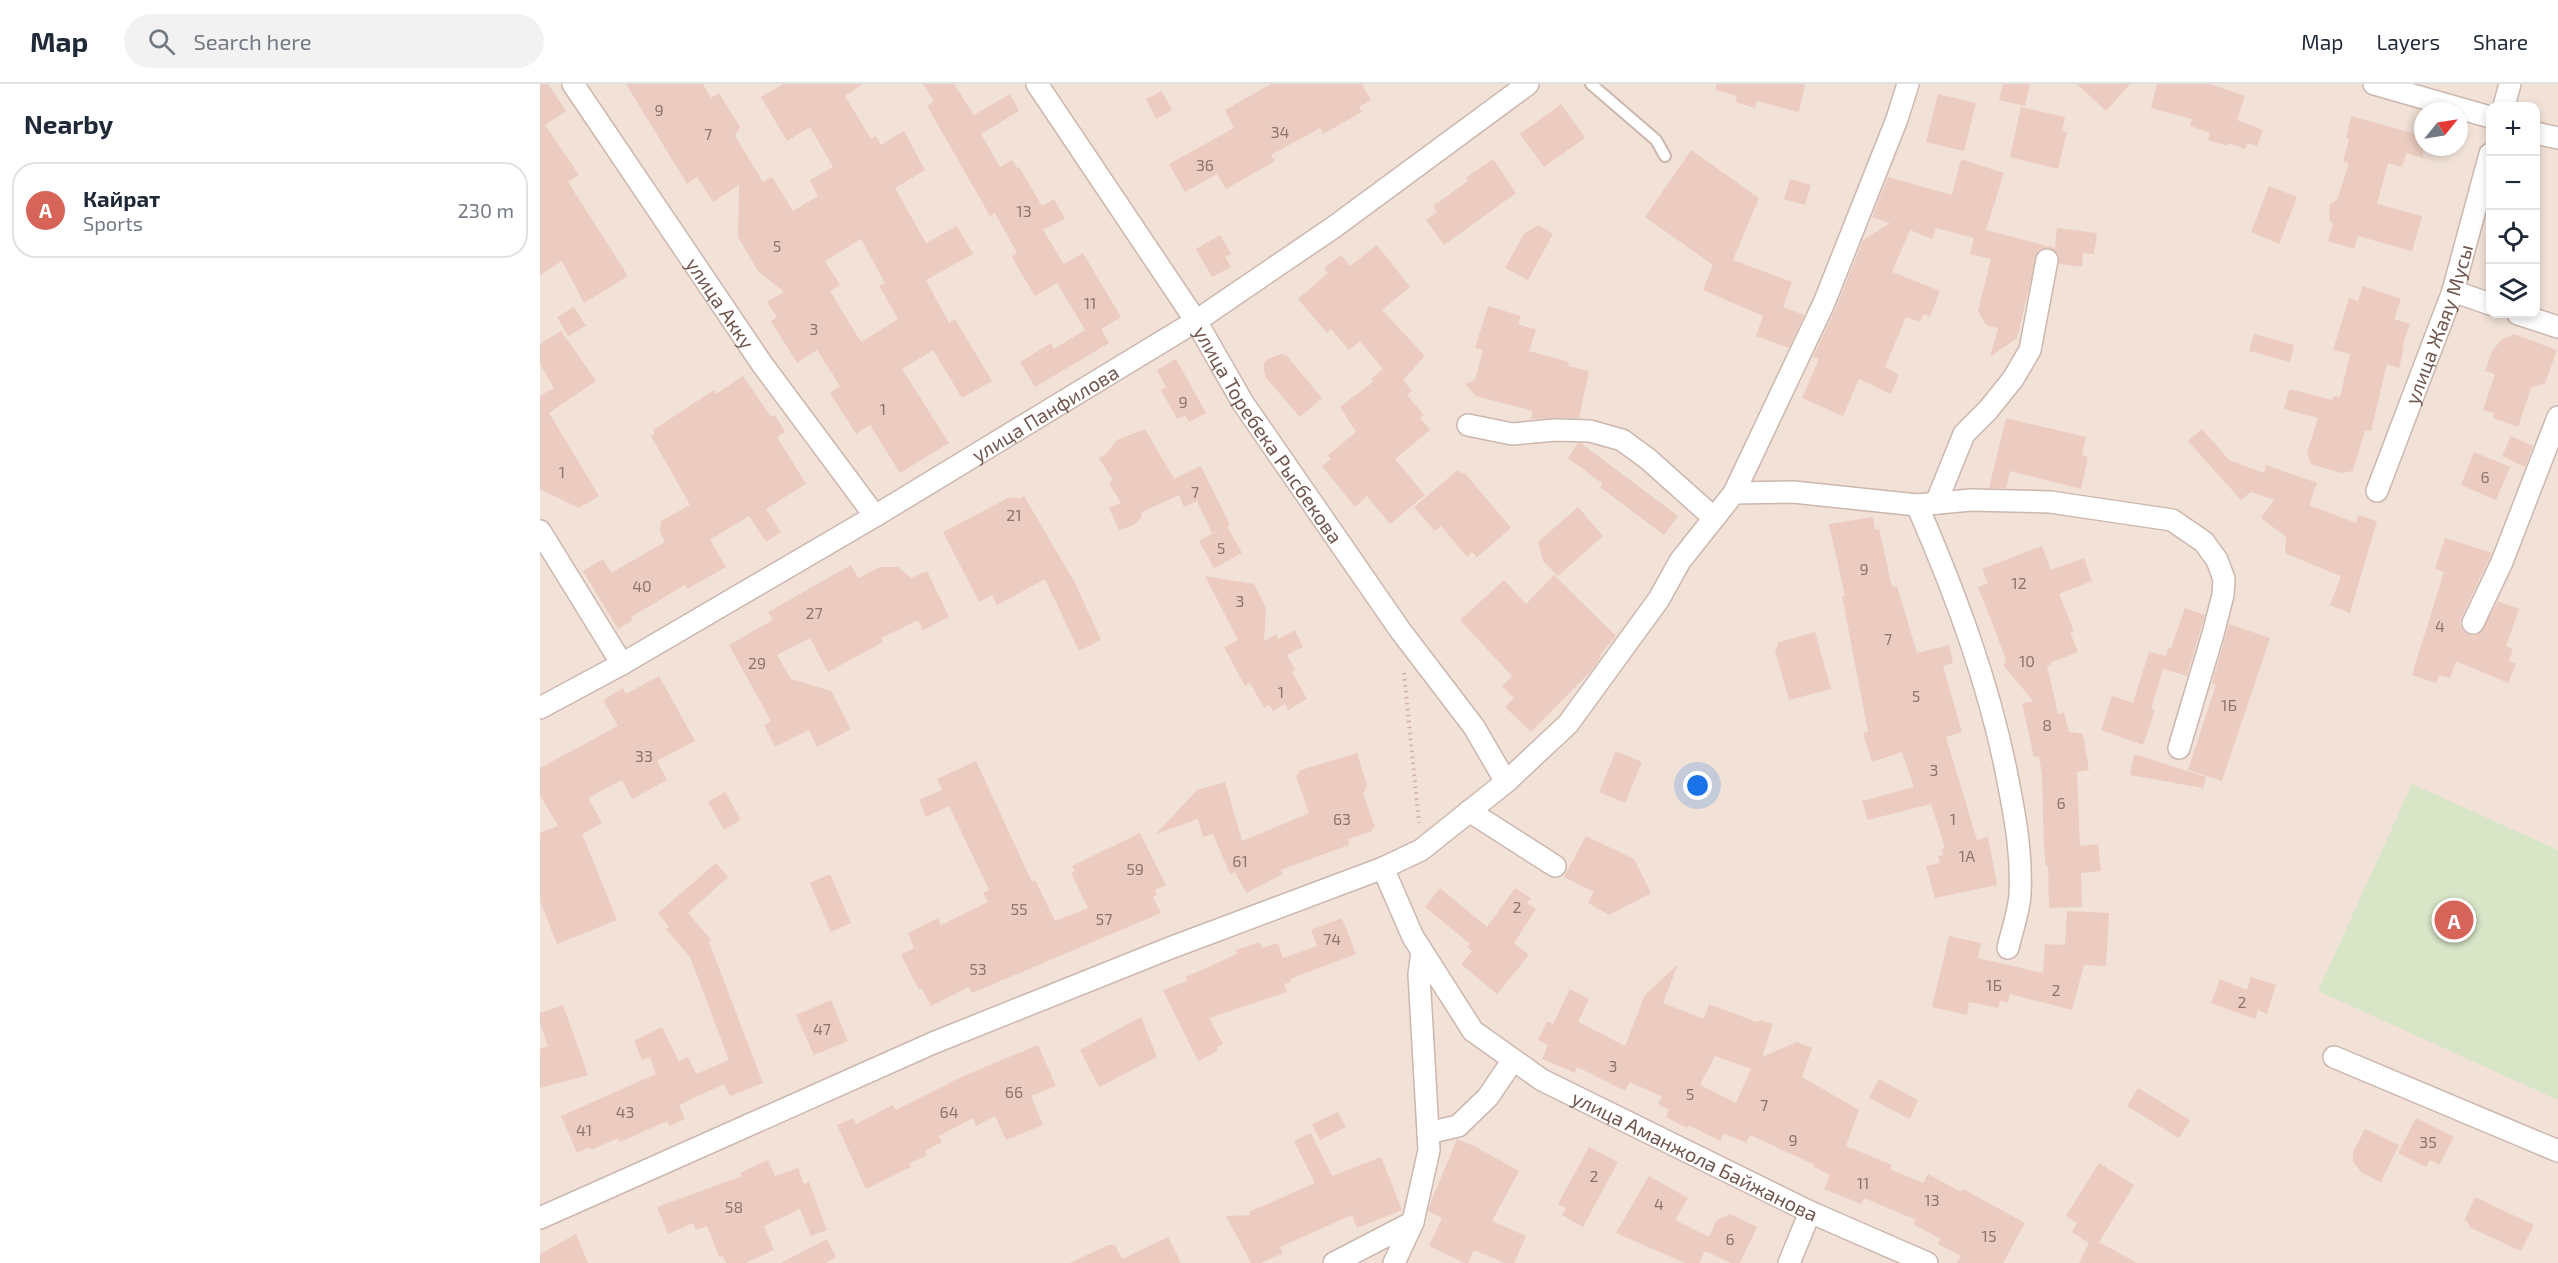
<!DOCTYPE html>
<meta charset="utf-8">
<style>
body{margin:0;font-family:"Exo 2",sans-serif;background:#f2f2f3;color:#1f2937}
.controls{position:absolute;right:18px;top:18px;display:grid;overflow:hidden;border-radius:12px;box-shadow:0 3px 9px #0003}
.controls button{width:54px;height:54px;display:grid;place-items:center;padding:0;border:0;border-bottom:2px solid #e0e1e3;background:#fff;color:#1f2937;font:30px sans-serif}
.compass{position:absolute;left:1874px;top:18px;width:54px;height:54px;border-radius:50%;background:#fff;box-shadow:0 3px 9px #0003;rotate:60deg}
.you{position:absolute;left:1158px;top:702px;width:21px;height:21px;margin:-15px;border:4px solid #fff;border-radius:50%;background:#1a73e8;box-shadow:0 0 0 9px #1a73e833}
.badge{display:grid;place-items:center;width:39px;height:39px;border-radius:50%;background:#d66459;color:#fff;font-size:20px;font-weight:700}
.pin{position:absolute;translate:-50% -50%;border:3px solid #fff;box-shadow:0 2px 6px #0006}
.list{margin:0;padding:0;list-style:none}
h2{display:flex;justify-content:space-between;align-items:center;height:78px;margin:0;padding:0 24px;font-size:26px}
h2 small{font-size:20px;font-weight:400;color:#747a83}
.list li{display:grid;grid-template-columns:39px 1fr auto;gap:18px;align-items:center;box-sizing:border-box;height:96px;margin:0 12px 12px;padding:0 12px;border:2px solid #e0e1e3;border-radius:24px}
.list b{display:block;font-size:22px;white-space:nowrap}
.list p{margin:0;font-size:20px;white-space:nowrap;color:#747a83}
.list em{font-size:20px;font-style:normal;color:#747a83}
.icon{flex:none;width:33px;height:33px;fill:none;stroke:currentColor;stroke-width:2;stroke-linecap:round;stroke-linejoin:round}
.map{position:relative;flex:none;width:2018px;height:1179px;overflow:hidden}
header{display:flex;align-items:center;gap:36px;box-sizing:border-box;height:84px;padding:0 30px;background:#fff;border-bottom:2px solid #e0e1e3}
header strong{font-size:28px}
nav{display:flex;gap:33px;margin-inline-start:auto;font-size:21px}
.search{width:420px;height:54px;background:#f2f2f3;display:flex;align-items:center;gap:15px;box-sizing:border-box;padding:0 21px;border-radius:33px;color:#747a83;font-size:22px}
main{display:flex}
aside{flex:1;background:#fff}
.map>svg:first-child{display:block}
</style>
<header>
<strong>Map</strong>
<div class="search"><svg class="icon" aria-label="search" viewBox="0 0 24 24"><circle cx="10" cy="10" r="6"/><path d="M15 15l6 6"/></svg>Search here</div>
<nav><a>Map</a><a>Layers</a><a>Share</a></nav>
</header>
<main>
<aside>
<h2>Nearby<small></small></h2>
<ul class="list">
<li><span class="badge">A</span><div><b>Кайрат</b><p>Sports</p></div><em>230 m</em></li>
</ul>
</aside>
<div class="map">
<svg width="2018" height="1179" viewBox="0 0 2018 1179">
<rect width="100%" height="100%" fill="#faf0e7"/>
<!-- residential -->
<path fill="#f1e1d6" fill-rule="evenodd" d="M0,0H2018V1179H0ZM1950,22H1996V230H1950ZM1883,27H1919V63H1883Z"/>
<!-- green -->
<path fill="#d8e6c7" d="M1872,700L2018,766V1016L1778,907Z"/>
<!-- building -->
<g fill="#ecccc1" fill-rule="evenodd">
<path d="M0,0H8L26,27L5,41L39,91L28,98L88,192L44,219L22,177L0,191Z"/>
<path d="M86,0H163L171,14L179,9L200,43L195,52L223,98L232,93L253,127L278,112L270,96L293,83L270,43L247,57L221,13L243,0H323L305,12L331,55L336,52L341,61L364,47L385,86L355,104L386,159L417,142L433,170L386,196L409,239L415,235L452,297L422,314L393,266L362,285L409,359L360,389L330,341L316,350L290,309L300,302L277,266L257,279L231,237L237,233L227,218L244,208L218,187L198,153L199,101L173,118L157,93L147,100ZM321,155L345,199L339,202L358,235L321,258L290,207L300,201L285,177Z"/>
<path d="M383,0H414L434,31L470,10L479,27L441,50L460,83L472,76L477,84L479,83L502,122L514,115L525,134L503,146L524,180L543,169L581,233L561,245L569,259L495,303L480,278L511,259L514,265L545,246L517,199L495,212L478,184L472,172L477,169L455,129L450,132L387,22L394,17Z"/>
<path d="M731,0H822L831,16L819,23L822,28L783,50L780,44L731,71L735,77L686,105L677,90L645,108L629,80L694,44L685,26Z"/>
<path d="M1176,0H1265L1259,28L1217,17L1215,24L1195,18L1197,12L1176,6Z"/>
<path d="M1463,0H1490L1485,22L1459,16Z"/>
<path d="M1537,0H1590L1566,27Z"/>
<path d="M1617,0H1670L1705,12L1697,36L1723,46L1717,62L1707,59L1705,65L1689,59L1688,62L1668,56L1670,49L1650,42L1652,35L1611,24Z"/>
<path d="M622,7L632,26L616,35L606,15Z"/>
<path d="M1398,10L1436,19L1424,67L1386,58Z"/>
<path d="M1021,20L1045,54L1004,83L980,50Z"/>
<path d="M1481,23L1525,33L1522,47L1527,48L1518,85L1470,73Z"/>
<path d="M1811,32L1883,52V74L1866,69L1862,83L1848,79L1837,120L1882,132L1872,167L1818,152L1814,165L1788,157L1793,140L1789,136L1790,120L1797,116L1809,79L1803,77L1809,55L1806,54Z"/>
<path d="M1151,66L1219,114L1193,176L1252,198L1243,223L1264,231L1249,264L1216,252L1223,232L1163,206L1173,181L1105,133Z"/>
<path d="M953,75L976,109L904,161L886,136L897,128L893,122L928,97L926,94Z"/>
<path d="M1421,75L1464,89L1446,146L1515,164L1517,144L1557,149L1554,170L1543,169L1542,183L1519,180V171L1510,164L1498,167L1477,254L1450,273L1458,244L1446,241L1438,227L1451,175L1430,170L1434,154L1396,144L1392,155L1370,146L1352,188L1400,207L1390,233L1384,230L1380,238L1366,233L1345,283L1359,291L1351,310L1319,295L1303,332L1262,314L1279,275L1273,273L1296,224L1323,156L1350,139L1332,133L1348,93L1412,111Z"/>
<path d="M1250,95L1271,101L1265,121L1244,115Z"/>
<path d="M1729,102L1757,113L1739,160L1711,148Z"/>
<path d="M998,141L1013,150L988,196L965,184L984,150Z"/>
<path d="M680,151L691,170L685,173L691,183L672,193L656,165Z"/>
<path d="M837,161L870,203L842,226L885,272L863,296L872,307L867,311L884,331L880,334L890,346L855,375L885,411L850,440L827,412L815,423L782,382L791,375L788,371L816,348L800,323L833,298L831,295L843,285L820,257L809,266L791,245L787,249L758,215L788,189L784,184L801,171L810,182Z"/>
<path d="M1823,202L1861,215L1854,235L1870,240L1862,263L1864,264L1859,284L1847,280L1831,347L1825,346L1813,387L1801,389L1771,380L1767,369L1778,334L1744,325L1749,305L1792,316L1794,312L1800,313L1810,270L1793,266L1809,214L1818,217Z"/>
<path d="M948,222L981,232L978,240L996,246L989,267L1029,278L1028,282L1049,287L1039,334L991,335L993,327L936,312L925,300L935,296L943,266L935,264Z"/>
<path d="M34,223L46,242L28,252L17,233Z"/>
<path d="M21,247L56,297L9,329L59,412L39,424L0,405V312L14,304L0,280V260Z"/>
<path d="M1714,250L1754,261L1750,278L1709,267Z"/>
<path d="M1974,250L2017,266L2005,299L1991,304L1978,343L1953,334L1954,329L1943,326L1955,290L1945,287L1952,267L1961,256Z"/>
<path d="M741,270L747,272L782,314L760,333L726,294L724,286V279L728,275Z"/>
<path d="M636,275L666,329L649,338L645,331L637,335L621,306L626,303L617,286Z"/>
<path d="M203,292L231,333L235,331L245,348L237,353L266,400L226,425L241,448L226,458L209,432L170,456L186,483L147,505L145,501L91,533L93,536L78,545L43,487L63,475L71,489L125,458L120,448L121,437L150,421L111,352L115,350L113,346L174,306L176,310Z"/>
<path d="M1466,334L1546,353L1542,371L1548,373L1541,405L1470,387L1466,404H1449Z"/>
<path d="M605,345L634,395L661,382L690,441L672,449L657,417L644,423L639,411L602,428L601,433L594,441L579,446L569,424L581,419L569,399L573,396L559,374L567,369L577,356Z"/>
<path d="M1662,345L1689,376L1724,389L1726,381L1777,399L1769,421L1816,439L1818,431L1837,437L1810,529L1790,521L1800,495V492L1745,469L1746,453L1721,434L1734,416L1711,408L1701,416L1648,357Z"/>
<path d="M1971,352L1993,362L1985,383L1962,372Z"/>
<path d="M1038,359L1042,360L1138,432L1124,451L1060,403L1063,400L1028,374Z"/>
<path d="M1934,368L1970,383L1956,416L1921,401Z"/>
<path d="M918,386L922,390L924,388L971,444L937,473L932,468L927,473L901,442L895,447L874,423Z"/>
<path d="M484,412L535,499L561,556L539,567L505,495L457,521L452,511L439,518L403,448L470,413L479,415Z"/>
<path d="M1038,423L1063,452L1018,492L1003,477L998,458Z"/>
<path d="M1333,433L1335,446L1339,445L1352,503L1357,502L1377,569L1409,561L1413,579L1403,582L1422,648L1406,653L1437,756L1448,753L1457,801L1395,814L1386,782L1400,779L1398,772L1403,771L1402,765L1405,764L1391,720L1328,736L1322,717L1374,703L1362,668L1332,678L1323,649L1328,648L1302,512H1305L1289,440Z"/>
<path d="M687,442L702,469L674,484L659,457Z"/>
<path d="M1905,454L1952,469L1921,534L1920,541L1923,547L1933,552L1941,549L1958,517L1979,525L1966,562L1973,565L1969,577L1976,580L1968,599L1916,577L1910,594L1899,591L1896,599L1872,591L1904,488L1895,485Z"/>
<path d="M1502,462L1511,486L1544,474L1552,497L1519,510L1534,547L1530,548L1538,568L1510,579V581L1507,582L1518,630L1524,629L1529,648L1543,650L1549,686L1537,688L1540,762L1558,760L1561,787L1541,789L1542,823L1509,824L1508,782L1506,783L1504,765L1502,692L1499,672L1494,673L1482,620L1493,617L1464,582L1466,575L1438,503L1448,499L1442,485Z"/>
<path d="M311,481L318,494L340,483H358L371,494L387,487L409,533L383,546L378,536L341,554L343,558L288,588L270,554L237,571L251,595L291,607L311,645L277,663L269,646L235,663L224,641L231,637L189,561L233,536L228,528Z"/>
<path d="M1014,491L1076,552L1060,571L1061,573L1052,586L991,648L965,623L974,614L962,602L972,592L920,536L964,496L986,520Z"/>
<path d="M665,492L714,500L726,524L724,557L736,550L738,555L755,546L763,563L747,571L755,586L752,588L767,615L748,626L745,620L733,627L730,621L724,624L710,599L705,602L684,563L698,556Z"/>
<path d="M1645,524L1665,531L1647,592L1623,585L1611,625L1615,626L1603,661L1561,646L1572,612L1593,619L1609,568L1626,572L1628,564H1631Z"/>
<path d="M1689,540L1730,554L1682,697L1648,686L1676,601L1672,599Z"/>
<path d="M1275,548L1291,605L1249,616L1235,567L1239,558Z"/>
<path d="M119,592L155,657L117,677L127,696L92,715L82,696L48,714L62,739L42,750L77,836L17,860L0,817V749L18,742L0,711V684L78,642L63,616L83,604L86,610Z"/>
<path d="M1076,667L1102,678L1085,719L1059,708Z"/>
<path d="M817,669L827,701L823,710L835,743L832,744V747L808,755L809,761L740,786L743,790L706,809L695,788L690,790L673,750L663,753L658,735L616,750L657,706L685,698L702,757L736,743L769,729L756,692L761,686Z"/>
<path d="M1594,670L1666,693L1663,704L1590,691Z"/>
<path d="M436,677L492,798L495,796L515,837L548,824L531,789L535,787L532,782L600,749L626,801L615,806L617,811L613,813L621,829L432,909L429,903L391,922L382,905L379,906L361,871L374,864L368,849L398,834L401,841L448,818L443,809L449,806L409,722L386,733L379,716L402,706L397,695Z"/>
<path d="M185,708L201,736L184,746L168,718Z"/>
<path d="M1046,752L1094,775L1111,809L1069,831L1048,819L1054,808L1024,793Z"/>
<path d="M176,779L188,793L148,829L171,856L169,858L223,999L190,1012L184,1000L139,1021L145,1035L130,1042L127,1037L80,1058L78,1054L51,1066L50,1063L37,1069L21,1032L116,990L110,973L102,976L94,957L122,943L139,978L148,973L156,990L189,976L150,873L126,845L129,843L118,829Z"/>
<path d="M290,790L311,839L291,848L270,799Z"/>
<path d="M900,804L947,843L975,804L991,814L987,819L996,825L974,859L989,871L957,910L921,880L932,867L927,863L930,860L885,823Z"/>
<path d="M1527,827L1569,829L1566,882L1544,881L1532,926L1470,910L1468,919L1460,917L1458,924L1429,918L1427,931L1392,923L1409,852L1441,859L1438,874L1503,889L1505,860L1525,861Z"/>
<path d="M802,834L816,870L750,895L751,898L744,900L747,908L669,934L683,960L677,963L678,967L658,977L623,906L647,897L646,893L697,870L696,866L720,858L722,864L738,859L743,874L777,862L771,846Z"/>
<path d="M1138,880L1123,919L1164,935L1169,920L1217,938L1221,936L1233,940L1222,973L1257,958L1272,964L1262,993L1319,1026L1306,1062L1352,1081L1350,1085L1383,1099L1388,1090L1421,1108L1423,1105L1485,1139L1463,1179H1417L1421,1172L1398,1160L1401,1155L1373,1140L1376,1136L1324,1114L1321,1120L1284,1105L1290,1091L1274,1083L1275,1081L1210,1051L1206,1059L1184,1049L1180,1057L1149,1041L1147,1044L1126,1033L1129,1026L1118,1020L1122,1013L1090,998L1085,1007L1037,983L1035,989L1002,975L1008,961L998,956L1007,937L1013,940L1030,905L1049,915L1038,938L1085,962L1105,911ZM1175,972L1211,985L1196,1019L1160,1001Z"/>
<path d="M1711,893L1736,901L1727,930L1718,926L1715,935L1671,919L1680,895L1707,906Z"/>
<path d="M291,916L308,957L274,971L256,931Z"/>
<path d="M23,921L48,991L0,1004V965L8,962L0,939V929Z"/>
<path d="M601,933L617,973L559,1003L540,966Z"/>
<path d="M498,961L516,1002L491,1012L503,1041L466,1056L455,1032L436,1042L433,1034L399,1052L402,1058L385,1067L387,1071L369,1080L371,1083L326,1105L297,1041L313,1034L316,1040L353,1021L356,1026L421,993Z"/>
<path d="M1339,995L1378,1016L1370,1035L1329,1014Z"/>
<path d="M1598,1004L1650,1036L1639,1054L1587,1022Z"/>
<path d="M798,1028L806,1043L780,1056L772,1040Z"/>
<path d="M1876,1034L1914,1053L1899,1081L1890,1076L1886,1083L1858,1069Z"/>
<path d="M1825,1045L1859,1061L1841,1098L1822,1089L1813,1077V1068Z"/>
<path d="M771,1049L792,1092L841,1073L862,1126L817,1144L812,1131L740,1163L743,1169L721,1179H711L686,1132L710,1131L709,1128L775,1099L754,1057Z"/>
<path d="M917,1055L934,1062L979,1087L952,1137L986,1152L974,1179H965L934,1166L928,1179H925L889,1162L902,1134L888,1127L890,1120Z"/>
<path d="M1049,1063L1078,1078L1043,1143L1022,1131L1026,1124L1018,1120Z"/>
<path d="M228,1076L235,1092L258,1084L264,1100L269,1098L287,1146L271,1152L260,1125L224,1142L234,1166L205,1179H186L183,1172L179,1173L167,1142L156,1146L153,1139L128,1150L117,1123L202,1092L200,1089Z"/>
<path d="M1559,1079L1594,1101L1559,1158L1597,1179H1539L1549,1159L1532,1148L1537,1139L1526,1132Z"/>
<path d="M1109,1092L1148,1114L1135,1136L1169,1153L1177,1136L1190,1130L1217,1143L1200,1179H1191L1165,1167L1159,1179H1145L1076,1149Z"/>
<path d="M1935,1113L1994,1141L1981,1167L1931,1144L1925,1135Z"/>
<path d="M36,1150L48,1179H0V1170Z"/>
<path d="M628,1153L641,1179H530L568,1161H575L582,1175Z"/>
<path d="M287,1155L296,1173L285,1179H241Z"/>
</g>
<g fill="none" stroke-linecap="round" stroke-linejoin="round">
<!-- lane casing -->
<g stroke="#cbb7ae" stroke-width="14">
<path id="lane" d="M1051,0L1116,56L1125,72"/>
</g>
<!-- street casing -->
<g stroke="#cbb7ae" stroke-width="24">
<g id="street">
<path id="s1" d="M33,0L222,280L335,432"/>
<path id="s2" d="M497,0L656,237L703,319L860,546L934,643L966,698"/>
<path d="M1834,0L1950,33"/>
<path d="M1964,22L1970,0"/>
<path d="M1996,49L2018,54"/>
<path d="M1913,207L1950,220"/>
<path d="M1978,230L2018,243"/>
<path d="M928,341L972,350L1015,346L1050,347L1082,356L1108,375L1174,434"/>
<path id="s3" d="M1837,407L1913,207L1950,70"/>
<path d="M1194,409L1253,408L1377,421L1431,416L1510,418L1632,436L1664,458L1677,476L1684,495L1683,511L1673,550L1639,664"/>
<path d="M1396,419L1424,350L1448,326L1473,295L1490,266L1507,176"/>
<path d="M1377,421C1416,511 1451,604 1469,702C1476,738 1482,773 1480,810C1479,828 1472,846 1468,864"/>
<path d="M0,447L82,580"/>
<path d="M1933,539L1962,478L2018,333"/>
<path id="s4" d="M0,624L82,580L335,432L656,237L794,143L988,0"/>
<path d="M929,727L1015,782"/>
<path id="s5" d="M843,784L873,853L933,947L1002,996L1270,1128L1387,1179"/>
<path d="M1794,973L2018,1067"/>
<path d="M888,1049L918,1042L948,1013L973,976"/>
<path d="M0,1134L393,959L630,864L843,784L881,766L966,698L1028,640L1119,515L1140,477L1194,409L1284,219L1357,35L1368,0"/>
<path d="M794,1179L873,1138"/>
<path d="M854,1179L873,1138L889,1066L879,890L882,868"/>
<path d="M1249,1179L1270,1128"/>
</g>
</g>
<!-- path -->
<path stroke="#d1b0a5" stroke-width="4" stroke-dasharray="1.5 4.5" stroke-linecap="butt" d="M864,589L879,739"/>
<!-- lane -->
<use href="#lane" stroke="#fff" stroke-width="10"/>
<!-- street -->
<use href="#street" stroke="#fff" stroke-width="21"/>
</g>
<g text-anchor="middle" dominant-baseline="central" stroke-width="4.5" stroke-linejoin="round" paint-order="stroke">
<!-- number labels -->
<g font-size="16" fill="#90746b">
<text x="119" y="25">9</text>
<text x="740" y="47">34</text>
<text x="168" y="49">7</text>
<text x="665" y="80">36</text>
<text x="484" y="126">13</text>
<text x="237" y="161">5</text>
<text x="550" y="218">11</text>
<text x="274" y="244">3</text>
<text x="643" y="317">9</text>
<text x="343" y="324">1</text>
<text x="22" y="387">1</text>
<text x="1945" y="392">6</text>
<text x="655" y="407">7</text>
<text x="474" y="430">21</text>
<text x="681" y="463">5</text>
<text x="1324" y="484">9</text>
<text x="1479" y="498">12</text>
<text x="102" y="501">40</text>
<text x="700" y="516">3</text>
<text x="274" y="528">27</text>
<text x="1900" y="541">4</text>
<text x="1348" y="554">7</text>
<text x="1487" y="576">10</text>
<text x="217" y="578">29</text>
<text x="741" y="607">1</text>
<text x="1376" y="611">5</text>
<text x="1689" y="620">1Б</text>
<text x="1507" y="640">8</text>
<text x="104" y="671">33</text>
<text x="1394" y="685">3</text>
<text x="1521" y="718">6</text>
<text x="802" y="734">63</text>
<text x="1413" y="734">1</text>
<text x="1427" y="771">1А</text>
<text x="700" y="776">61</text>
<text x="595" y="784">59</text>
<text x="977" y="822">2</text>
<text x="479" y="824">55</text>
<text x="564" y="834">57</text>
<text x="792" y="854">74</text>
<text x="438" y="884">53</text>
<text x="1454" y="900">1Б</text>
<text x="1516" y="905">2</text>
<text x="1702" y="917">2</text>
<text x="282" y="944">47</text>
<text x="1073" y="981">3</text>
<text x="474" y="1007">66</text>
<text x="1150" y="1009">5</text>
<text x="1224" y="1020">7</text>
<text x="85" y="1027">43</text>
<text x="409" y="1027">64</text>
<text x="44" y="1045">41</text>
<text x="1253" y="1055">9</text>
<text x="1888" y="1057">35</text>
<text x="1054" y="1091">2</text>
<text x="1323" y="1098">11</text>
<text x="1392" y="1115">13</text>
<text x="1119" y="1119">4</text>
<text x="194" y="1122">58</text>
<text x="1449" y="1151">15</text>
<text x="1190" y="1154">6</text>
</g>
<!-- street labels -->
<g font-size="20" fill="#71564e" stroke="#fdf4ed">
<text stroke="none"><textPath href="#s1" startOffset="264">улица Акку</textPath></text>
<text stroke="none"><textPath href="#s3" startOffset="178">улица Жаяу Мусы</textPath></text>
<text stroke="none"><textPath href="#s4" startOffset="585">улица Панфилова</textPath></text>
<text stroke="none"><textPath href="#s2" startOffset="420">улица Торебека Рысбекова</textPath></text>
<text stroke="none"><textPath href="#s5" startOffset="442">улица Аманжола Байжанова</textPath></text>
</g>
</g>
</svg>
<div class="controls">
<button>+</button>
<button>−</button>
<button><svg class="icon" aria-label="locate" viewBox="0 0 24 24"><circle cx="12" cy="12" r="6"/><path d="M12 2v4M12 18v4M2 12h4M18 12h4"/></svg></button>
<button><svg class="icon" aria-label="layers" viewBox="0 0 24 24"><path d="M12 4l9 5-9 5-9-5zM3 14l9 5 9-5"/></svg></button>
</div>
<svg class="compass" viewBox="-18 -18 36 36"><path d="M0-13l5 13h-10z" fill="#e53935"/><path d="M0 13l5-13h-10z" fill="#747a83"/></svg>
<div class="you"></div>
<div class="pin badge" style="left:1914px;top:836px">A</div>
</div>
</main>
